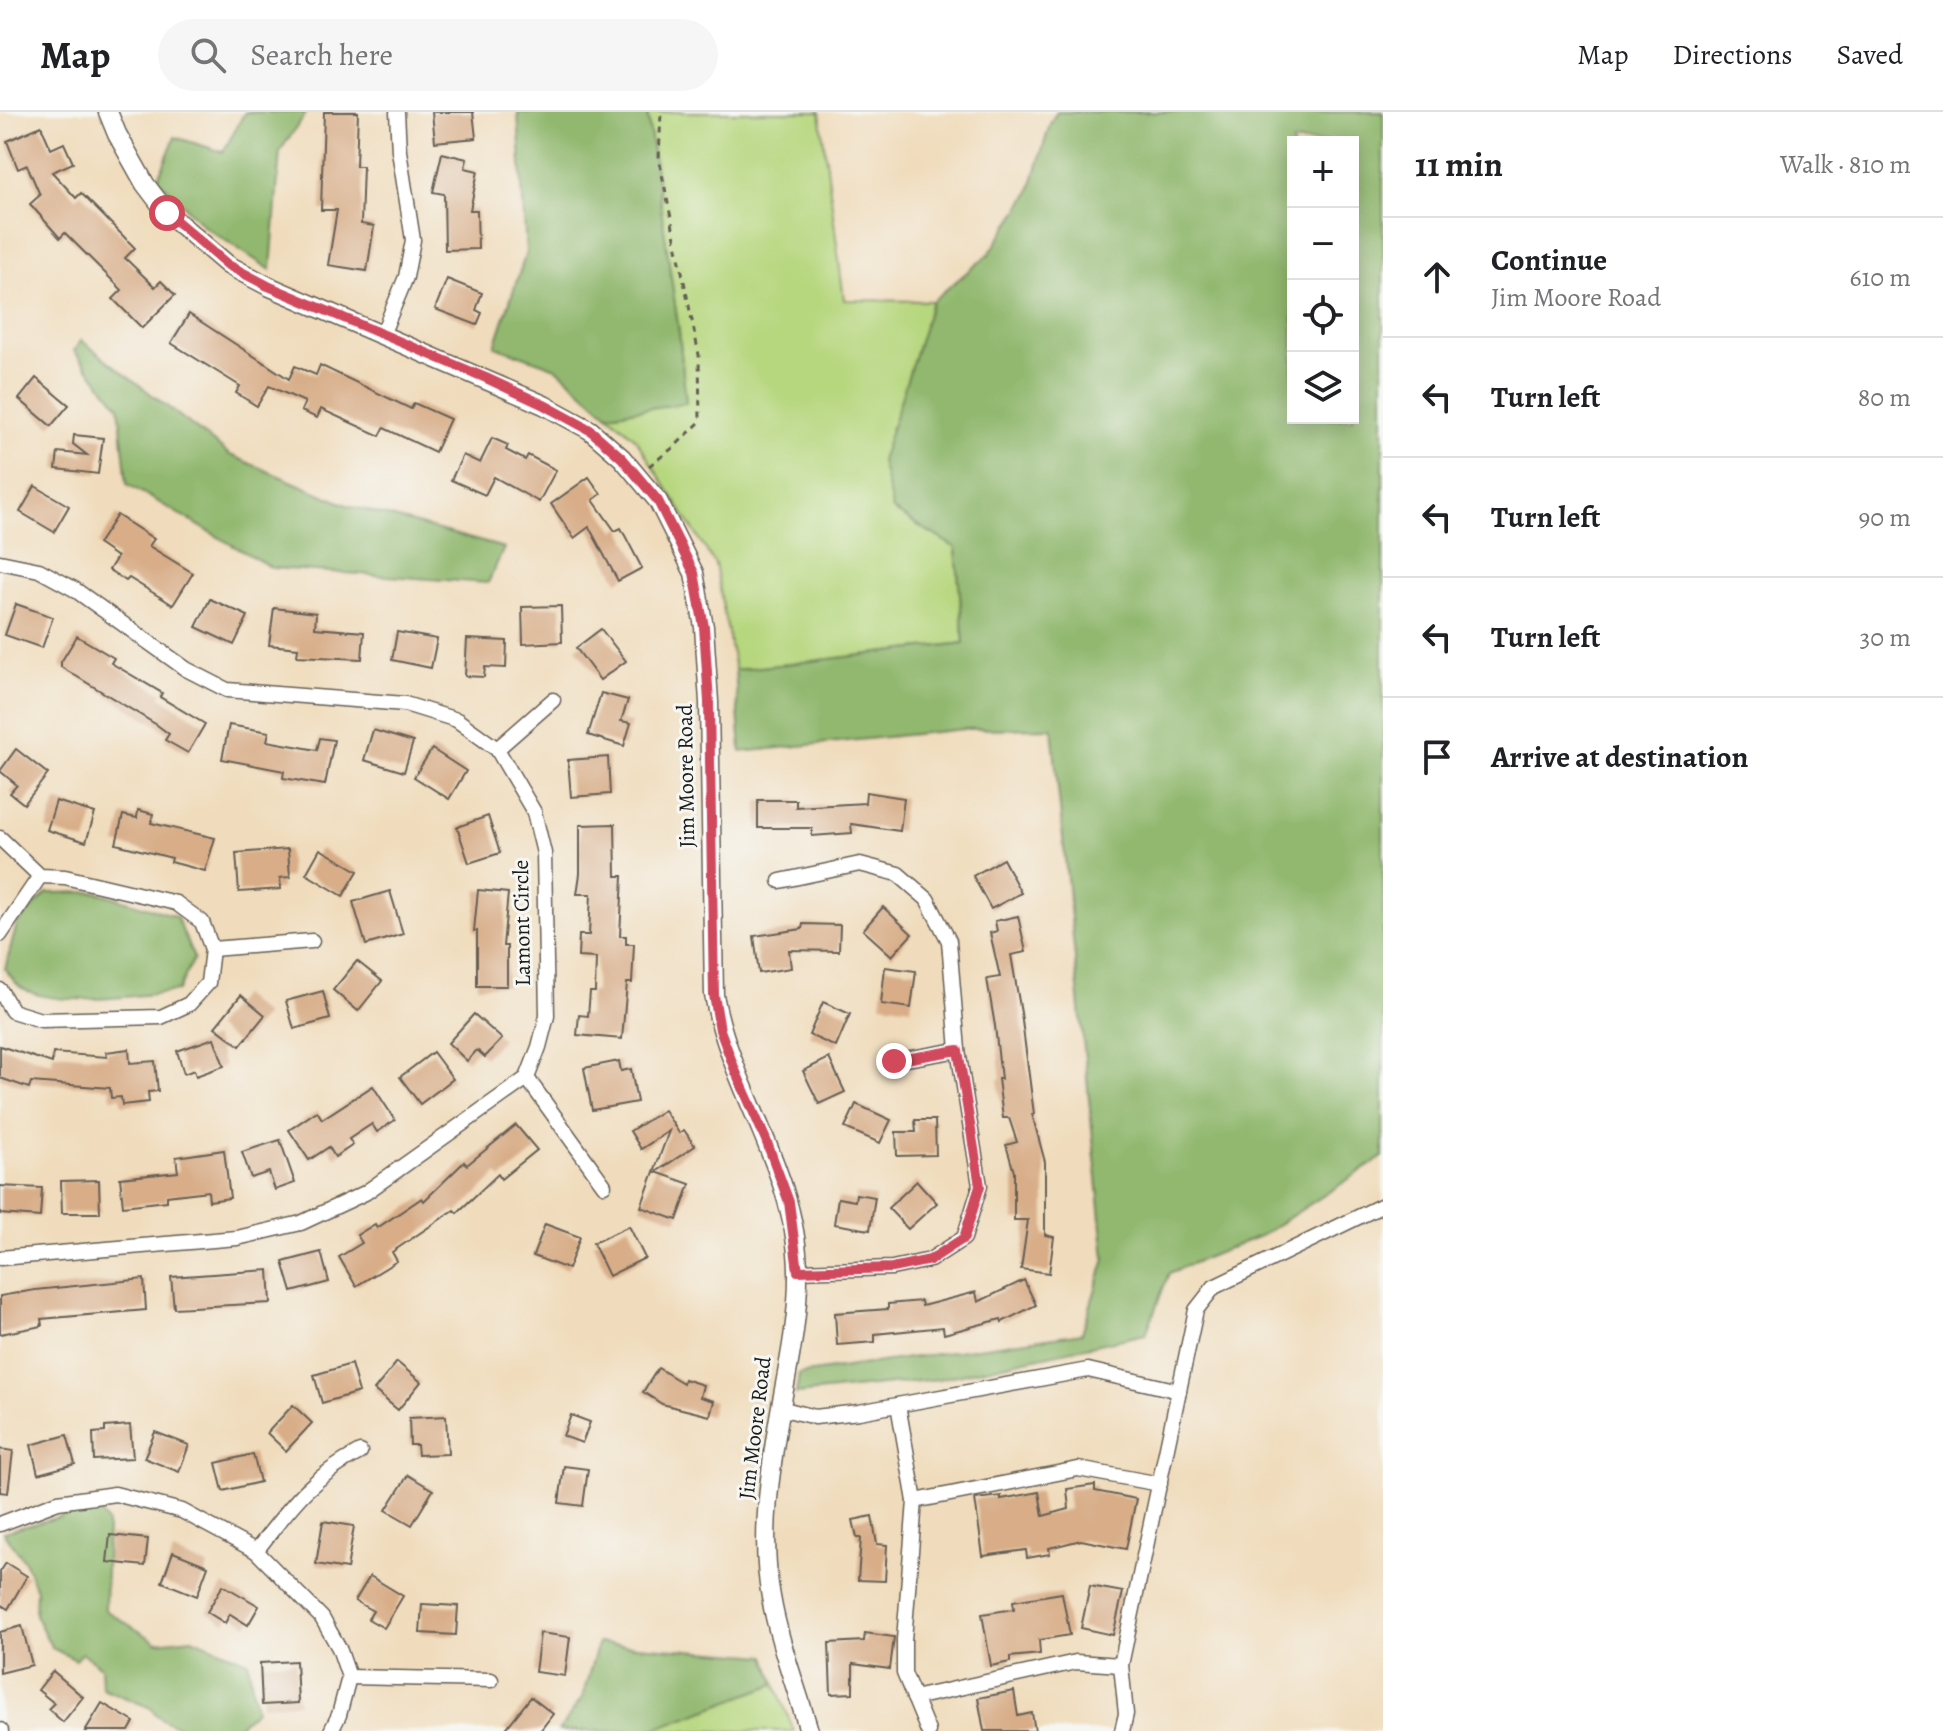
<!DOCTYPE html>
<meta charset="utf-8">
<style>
body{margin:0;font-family:Alegreya,serif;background:#f6f6f6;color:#202124}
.controls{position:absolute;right:24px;top:24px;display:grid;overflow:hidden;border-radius:0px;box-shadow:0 4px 20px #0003}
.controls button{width:72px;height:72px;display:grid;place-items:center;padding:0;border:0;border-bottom:2px solid #e0e0e0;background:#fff;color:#202124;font:40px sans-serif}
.stop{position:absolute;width:24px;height:24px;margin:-18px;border:6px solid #d1495b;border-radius:50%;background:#fff}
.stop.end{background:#d1495b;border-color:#fff;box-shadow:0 2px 8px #0008}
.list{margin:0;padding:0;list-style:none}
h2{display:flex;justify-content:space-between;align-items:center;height:104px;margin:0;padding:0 32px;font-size:34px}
h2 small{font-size:26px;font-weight:400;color:#757577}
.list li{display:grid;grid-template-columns:52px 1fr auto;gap:24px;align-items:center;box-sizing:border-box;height:120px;padding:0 32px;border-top:2px solid #e0e0e0}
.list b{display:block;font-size:30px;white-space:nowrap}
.list p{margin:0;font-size:26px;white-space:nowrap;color:#757577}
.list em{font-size:26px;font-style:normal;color:#757577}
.icon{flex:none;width:44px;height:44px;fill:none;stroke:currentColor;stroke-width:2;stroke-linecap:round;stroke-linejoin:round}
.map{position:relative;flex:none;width:1383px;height:1619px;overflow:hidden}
header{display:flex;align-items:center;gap:48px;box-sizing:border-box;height:112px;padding:0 40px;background:#fff;border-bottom:2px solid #e0e0e0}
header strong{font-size:38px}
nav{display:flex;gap:44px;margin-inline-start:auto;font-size:28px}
.search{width:560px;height:72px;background:#f6f6f6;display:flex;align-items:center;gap:20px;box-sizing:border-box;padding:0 28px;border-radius:44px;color:#757577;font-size:30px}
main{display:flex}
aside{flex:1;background:#fff}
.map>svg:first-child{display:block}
</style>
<header>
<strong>Map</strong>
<div class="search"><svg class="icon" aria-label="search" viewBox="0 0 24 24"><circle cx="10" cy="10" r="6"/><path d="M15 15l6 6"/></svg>Search here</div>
<nav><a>Map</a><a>Directions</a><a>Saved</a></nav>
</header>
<main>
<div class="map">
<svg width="1383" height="1619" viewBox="0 0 1383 1619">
<rect width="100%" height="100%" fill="#f6f6f2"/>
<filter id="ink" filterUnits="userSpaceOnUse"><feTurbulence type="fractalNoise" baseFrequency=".0125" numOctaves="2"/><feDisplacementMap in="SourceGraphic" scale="16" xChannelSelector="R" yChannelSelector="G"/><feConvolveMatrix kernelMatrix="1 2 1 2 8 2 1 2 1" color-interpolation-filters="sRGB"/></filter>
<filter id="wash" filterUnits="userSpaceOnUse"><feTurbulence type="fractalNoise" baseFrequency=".006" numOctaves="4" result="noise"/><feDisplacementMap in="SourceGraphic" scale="32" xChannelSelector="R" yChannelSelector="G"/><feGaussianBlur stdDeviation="1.8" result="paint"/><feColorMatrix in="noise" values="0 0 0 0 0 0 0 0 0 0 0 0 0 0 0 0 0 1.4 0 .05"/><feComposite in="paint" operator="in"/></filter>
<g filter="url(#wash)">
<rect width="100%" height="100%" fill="#f0dcbc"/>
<!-- green -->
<g fill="#b7d77f" stroke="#6a7a4e" stroke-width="2">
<path d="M647,0H820L844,188L932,189L915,246L893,398L956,436L964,531L735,558L715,452L635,326L608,302L686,291L679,220Z"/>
<path d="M775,1572L794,1619H649L760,1576Z"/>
</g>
<!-- forest -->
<g fill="#91b86e" stroke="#566a45" stroke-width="2" fill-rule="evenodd">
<path d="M245,0H307L280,39L271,158L205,115L158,67L175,25L223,40Z"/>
<path d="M518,0H647L679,220L686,291L608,302L556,256L495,234L526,141Z"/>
<path d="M1057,0H1383V1045L1262,1123L1169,1161L1146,1222L939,1267L796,1282L799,1262L1082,1221L1105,1147L1052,616L965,617L741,640L735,558L964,531L956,436L893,398L881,349L932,189L989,142L1029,82L1051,9ZM1293,30H1353V306H1293Z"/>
<path d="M81,228L230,343L347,393L504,436L488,471L272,456L127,372L119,294L74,239Z"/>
<path d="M97,780L176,804L194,846L178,879C140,883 54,897 22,876C15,872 10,863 5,857L17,812L47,781Z"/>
<path d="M97,1395L107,1411L105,1498L157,1530L192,1526L248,1549L256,1598L232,1619C201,1619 166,1619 151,1596L102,1576L101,1555L82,1541L76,1548L52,1536L35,1503L36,1478L24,1448L3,1420Z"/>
<path d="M598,1531L766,1544L775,1572L649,1619H559L582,1586Z"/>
</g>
<g id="blocks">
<!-- building -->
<g fill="#d8ad88">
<path d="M324,0H358L356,54H363L361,112L374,114L367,159L328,153L337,98H321Z"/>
<path d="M432,0H473L476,26L435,30Z"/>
<path d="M41,14L51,37L64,31L73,51L52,60L76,86L81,81L135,136L125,146L155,175L161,169L175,183L142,216L113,187L122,178L65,121L60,126L30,92L40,83L27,53L18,57L7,29Z"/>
<path d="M442,41L467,47L465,56L478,59L470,98H477L478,137L445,138L444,82L433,80Z"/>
<path d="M447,167L482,181L476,198L482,201L477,213L435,197Z"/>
<path d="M189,202L289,267L295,254L316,263L320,253L411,297L414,291L450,307L435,340L384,316L380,324L321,297L317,306L301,299L305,290L269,274L257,294L236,281L240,274L171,231Z"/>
<path d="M36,266L69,293L51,314L19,287Z"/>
<path d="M74,323L103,326L98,362L56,357L58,340L87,343L73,332Z"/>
<path d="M492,326L508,333L506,338L525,348L528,343L556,358L539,390L494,365L485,383L451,368L463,343L480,351Z"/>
<path d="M589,365L601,382L593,388L615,419L621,416L642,456L618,469L589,415L574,426L551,392Z"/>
<path d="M35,374L69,394L54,420L20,400Z"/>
<path d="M117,403L154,427L149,434L193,461L173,493L129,466L126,469L109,458L117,445L98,432Z"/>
<path d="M210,487L248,504L234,533L196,515Z"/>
<path d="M16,492L53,505L42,536L5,523Z"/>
<path d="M561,494L562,530L523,532L522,495Z"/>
<path d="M274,496L316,501L315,516L364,520L362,547L297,544L298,536L269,533Z"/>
<path d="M601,517L626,549L600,568L576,536Z"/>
<path d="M397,520L437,527L431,556L392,548Z"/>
<path d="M77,524L114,546L111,551L162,581L160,585L205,612L188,641L165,628L169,622L157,613L61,555V550Z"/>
<path d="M467,527L507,529L506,556L485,555L484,565L465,564Z"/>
<path d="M601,581L628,588L621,609L631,611L624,634L588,623Z"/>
<path d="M229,613L269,620L267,629L317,638L320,626L334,628L325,673L283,666L284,659L222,647Z"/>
<path d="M373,618L413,630L404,660L364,648Z"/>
<path d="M16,637L48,662L24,692L10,681L17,673L0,659Z"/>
<path d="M432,637L466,659L449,687L414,665Z"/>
<path d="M608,645L610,682L571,685L568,648Z"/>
<path d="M866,680L904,686L900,719L851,712L852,721L812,724V716H758V688H796V695L865,691Z"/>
<path d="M56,689L95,701L86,730L47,718Z"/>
<path d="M138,698L153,702L151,711L215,726L205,759L171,750L172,746L116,732L123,703L137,706Z"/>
<path d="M488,704L500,741L469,751L457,715Z"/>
<path d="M615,712L616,764H623L620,824H626V832H634L632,871H627L622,927L577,923L579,903L588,904L590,880H595L596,846L578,845L579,823H589L591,782H577L580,762V713Z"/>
<path d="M288,737L290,765L280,766L281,777L239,780L236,741Z"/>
<path d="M320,737L358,759L343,784L306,762Z"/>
<path d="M1003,747L1021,781L991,797L973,764Z"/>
<path d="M478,778L508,781L503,834H507V874H477V819H474Z"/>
<path d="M390,779L403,822L366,833L353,790Z"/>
<path d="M883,795L912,822L892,844L863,818Z"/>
<path d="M1018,804L1026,840L1011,843L1021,901L1034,1002H1032L1045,1050V1123L1054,1125L1049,1161L1021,1157L1028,1108H1014V1060L1006,1033L1017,1030L1009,1006H1003L998,967H1001L995,914L987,867L1000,865L990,821L997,819L995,809Z"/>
<path d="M803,812L840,813L839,839L789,838L791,856L759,861L754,824L802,817Z"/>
<path d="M357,849L382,869L358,899L333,878Z"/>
<path d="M885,855L916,859L911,896L881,892Z"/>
<path d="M323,879L330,907L294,917L286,889Z"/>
<path d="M241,883L265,903L240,934L215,915Z"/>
<path d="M823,890L850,902L836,935L809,923Z"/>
<path d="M474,902L502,927L485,945L477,938L467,949L448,931Z"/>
<path d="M214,926L224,954L196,964L194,958L184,962L177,939Z"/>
<path d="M0,934L52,951L53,941L107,945L106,940L129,937L130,951L155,949L158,979L148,980L149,990L122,993L121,985L111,986L110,976L31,970L29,976L0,966Z"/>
<path d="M433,940L453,967L420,992L400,965Z"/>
<path d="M829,946L845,980L819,992L803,959Z"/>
<path d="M619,949L621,959L631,957L637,990L592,998L584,956Z"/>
<path d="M373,974L395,1008L377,1020L372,1012L349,1027L353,1033L335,1045L329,1035L309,1048L289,1018L317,999L322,1007Z"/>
<path d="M856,992L891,1008L880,1031L845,1016Z"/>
<path d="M664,998L679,1021L684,1018L695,1034L656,1060L690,1072L677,1108L641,1095L669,1019L641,1037L630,1019Z"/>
<path d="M915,1008H935L936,1043L897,1044L896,1020H916Z"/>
<path d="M516,1013L537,1038L501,1067L498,1062L457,1101L454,1098L392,1140L397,1149L356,1174L339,1145L362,1131L357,1123L375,1112L377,1116L422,1086L424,1089L464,1050L467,1053Z"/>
<path d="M280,1028L295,1071L275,1078L269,1060L251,1066L242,1040Z"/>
<path d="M224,1038L230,1086L209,1089L208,1079L167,1084V1089L123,1094L120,1066L178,1060L176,1045Z"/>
<path d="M99,1068L100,1101H62L61,1069Z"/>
<path d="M917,1069L937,1091L908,1117L888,1096Z"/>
<path d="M0,1074L42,1076L40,1105L0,1102Z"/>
<path d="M856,1082L875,1085L870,1118L834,1112L838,1086L855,1089Z"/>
<path d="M545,1112L580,1125L568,1157L533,1144Z"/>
<path d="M629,1114L645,1146L609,1164L593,1131Z"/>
<path d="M321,1140L329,1170L292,1180L283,1150Z"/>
<path d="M269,1158L271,1191L174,1196L171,1165Z"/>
<path d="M144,1167L146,1198L41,1207L42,1214L0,1222V1184L35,1178Z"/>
<path d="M1024,1168L1036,1193L1002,1210L1001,1207L944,1222L943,1215L875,1222V1230L837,1233L835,1201L888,1197V1192L921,1189L922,1194L976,1180L978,1190Z"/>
<path d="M397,1250L421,1270L398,1298L374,1278Z"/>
<path d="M351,1252L359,1280L322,1291L314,1263Z"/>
<path d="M658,1256L683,1271L684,1267L703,1273L700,1285L714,1289L710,1304L662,1292L643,1280Z"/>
<path d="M293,1293L312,1311L286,1339L267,1321Z"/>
<path d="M571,1303L590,1310L582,1331L563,1324Z"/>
<path d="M446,1304L448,1342L418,1343L417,1333H410L409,1306Z"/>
<path d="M130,1313L133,1346L94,1348L93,1321L105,1320V1315Z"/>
<path d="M155,1320L189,1333L179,1360L144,1346Z"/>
<path d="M67,1323L75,1352L38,1362L31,1333Z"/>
<path d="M0,1337L13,1339L8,1381L0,1380Z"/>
<path d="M253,1342L260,1370L223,1379L216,1351Z"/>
<path d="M564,1354L588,1357L583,1394L559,1391Z"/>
<path d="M408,1363L433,1378L412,1413L386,1398Z"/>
<path d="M1095,1373V1379L1136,1387L1126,1437L1081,1428L1049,1436L1050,1442L1027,1446L1026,1438L983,1444L975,1387L1001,1384V1387L1039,1380L1043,1404L1069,1397L1067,1377Z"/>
<path d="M872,1404L877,1432L887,1433L885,1469L858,1468L861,1426H857L853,1408Z"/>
<path d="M323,1409L354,1414L347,1457L316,1452Z"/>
<path d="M110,1423L148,1427L145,1454L107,1450Z"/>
<path d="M173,1440L208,1454L197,1484L162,1470Z"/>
<path d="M6,1451L27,1464L8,1497L0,1492V1460Z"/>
<path d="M370,1464L403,1484L384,1516L368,1507L373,1499L355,1489Z"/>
<path d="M223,1473L259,1494L248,1513L230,1502L225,1511L207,1500Z"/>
<path d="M1090,1474L1123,1480L1113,1523L1081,1516Z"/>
<path d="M1062,1481L1070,1523L1039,1528L1040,1542L1010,1545V1550L991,1554L982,1502L1014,1497L1013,1489Z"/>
<path d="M422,1492L458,1494L456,1523L420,1521Z"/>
<path d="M22,1514L32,1553L0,1561V1520Z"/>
<path d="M540,1521L570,1525L565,1564L535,1560Z"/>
<path d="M865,1521L894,1525L890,1557L853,1552V1581L831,1582L829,1531L864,1529Z"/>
<path d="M296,1549L298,1591L262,1593L260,1551Z"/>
<path d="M53,1559L83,1585L63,1610L48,1597L54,1591L38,1578Z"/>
<path d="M1014,1579L1018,1604L1032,1601L1035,1619H984L978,1586Z"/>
<path d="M531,1585L553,1602L540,1619H504Z"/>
<path d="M102,1591L134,1610L129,1619H85Z"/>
</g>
</g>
</g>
<g filter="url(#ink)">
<use href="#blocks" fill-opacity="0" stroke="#665f54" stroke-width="2"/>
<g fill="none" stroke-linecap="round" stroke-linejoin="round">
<!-- minor casing -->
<g stroke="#665f54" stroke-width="17">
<g id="minor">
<path d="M382,223L406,165L413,128L399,39L397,0"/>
<path d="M0,450L39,458L74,477L186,557L227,578L405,592L457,608L497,637L534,700L544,741L547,904L539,935L527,966L365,1081L301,1111L237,1126L0,1146"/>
<path d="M497,637L553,588"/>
<path d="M0,726L40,764L65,765L176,791L202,810L212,837L208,871L189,892L161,905L41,908L12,899L0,878"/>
<path d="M780,769L860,752L898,762L927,787L949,829L958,938L980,1074L964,1126L930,1148L892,1156L798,1159"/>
<path d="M0,823L40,764"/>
<path d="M212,837L312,829"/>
<path d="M894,949L958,938"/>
<path d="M527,966L604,1073"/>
<path d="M898,1293L915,1389L904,1528V1561L928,1619"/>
<path d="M780,1296L815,1305L859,1300L1088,1258L1179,1279"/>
<path d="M915,1389L1078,1357L1160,1372"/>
<path d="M0,1412L58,1390L115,1382L182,1399L256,1439L322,1506L339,1536L349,1565L339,1603L331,1619"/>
<path d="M256,1439C292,1393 308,1368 360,1340"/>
<path d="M349,1565L491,1568"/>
<path d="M914,1586L1076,1550L1121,1553"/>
<path d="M0,1618L1,1619"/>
<path d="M1122,1619L1126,1602L1121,1553L1196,1198L1214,1175L1383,1093"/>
</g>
</g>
<!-- tertiary casing -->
<g stroke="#665f54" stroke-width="21">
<path id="tertiary" d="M108,0L117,22L145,72L167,101L228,153L268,174L544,293L590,318L622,346L658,389L694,461L704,515L709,590L714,883C731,978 797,1060 798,1160C799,1224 779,1288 772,1352C766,1394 763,1443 771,1485C779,1531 796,1574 809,1619"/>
</g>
<!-- path -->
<path stroke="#665f54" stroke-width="3" stroke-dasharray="6 6" stroke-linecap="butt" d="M649,354L674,335L700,310L699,243L659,47L661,0"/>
<!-- minor -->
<use href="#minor" stroke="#fff" stroke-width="14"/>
<!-- tertiary -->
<use href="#tertiary" stroke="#fff" stroke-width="18"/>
</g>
</g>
<g fill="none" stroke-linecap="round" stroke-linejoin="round" filter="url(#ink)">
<!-- route -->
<path stroke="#d1495b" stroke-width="10" d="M167,101L228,153L268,174L486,266L544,293L590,318L622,346L658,389L694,461L704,515L709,590L714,883L720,918L735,958L766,1028L789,1090L798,1159L892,1156L930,1148L964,1126L980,1074L958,938L894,949"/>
</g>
<g text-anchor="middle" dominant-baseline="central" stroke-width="6" stroke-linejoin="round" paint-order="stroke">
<!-- street labels -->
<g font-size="22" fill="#1c1c1c" stroke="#f6f6f2">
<text transform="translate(686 664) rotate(-91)">Jim Moore Road</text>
<text transform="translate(522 811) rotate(-91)">Lamont Circle</text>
<text transform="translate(755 1316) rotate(-83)">Jim Moore Road</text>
</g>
</g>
</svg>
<div class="controls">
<button>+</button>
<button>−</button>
<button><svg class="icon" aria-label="locate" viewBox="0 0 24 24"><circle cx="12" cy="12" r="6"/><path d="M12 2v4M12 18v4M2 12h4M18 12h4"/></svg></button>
<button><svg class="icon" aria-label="layers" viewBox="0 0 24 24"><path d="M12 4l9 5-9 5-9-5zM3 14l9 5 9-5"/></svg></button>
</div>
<div class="stop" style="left:167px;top:101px"></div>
<div class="stop end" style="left:894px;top:949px"></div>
</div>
<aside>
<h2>11 min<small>Walk · 810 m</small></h2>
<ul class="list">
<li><svg class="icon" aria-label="ahead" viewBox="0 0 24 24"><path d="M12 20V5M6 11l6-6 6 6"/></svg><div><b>Continue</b><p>Jim Moore Road</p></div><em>610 m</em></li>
<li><svg class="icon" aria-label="left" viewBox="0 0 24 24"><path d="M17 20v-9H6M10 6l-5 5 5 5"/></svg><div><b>Turn left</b></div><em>80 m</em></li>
<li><svg class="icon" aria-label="left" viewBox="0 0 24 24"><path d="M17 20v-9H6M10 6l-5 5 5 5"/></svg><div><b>Turn left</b></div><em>90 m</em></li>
<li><svg class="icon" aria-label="left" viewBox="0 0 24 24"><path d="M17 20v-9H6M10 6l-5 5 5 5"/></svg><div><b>Turn left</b></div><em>30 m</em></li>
<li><svg class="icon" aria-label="arrive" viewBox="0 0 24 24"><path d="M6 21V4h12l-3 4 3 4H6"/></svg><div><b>Arrive at destination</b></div></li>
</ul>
</aside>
</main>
